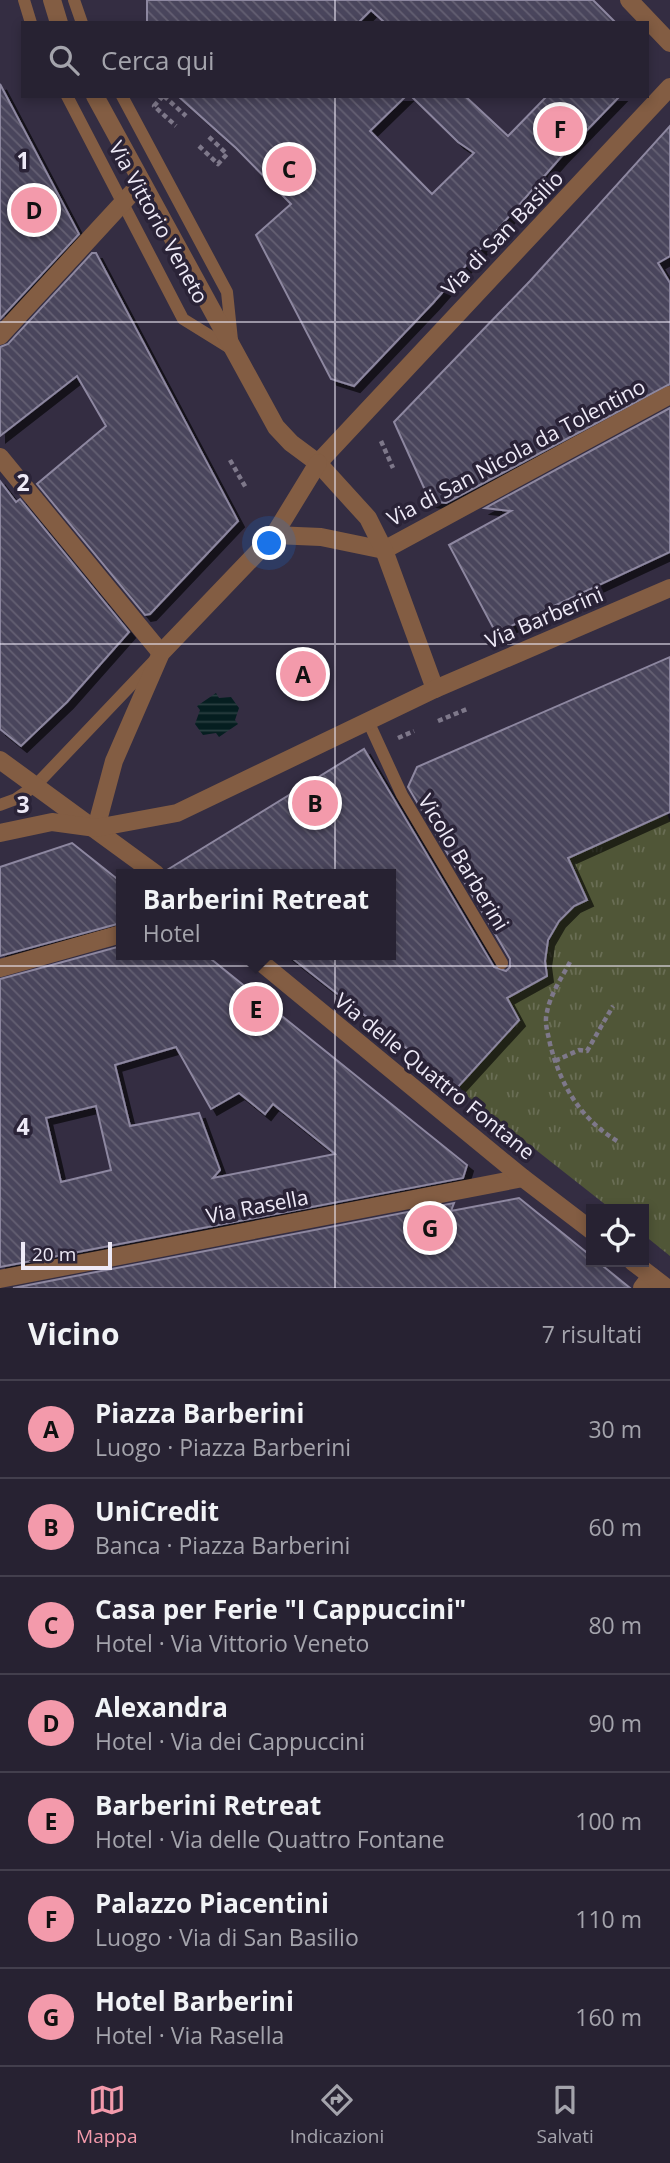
<!DOCTYPE html>
<html lang="it">
<meta charset="utf-8">
<style>
body{margin:0;font-family:"Open Sans",sans-serif;background:#332f3e;color:#f1f3f6}
.controls{position:absolute;right:21px;bottom:21px;display:grid;overflow:hidden;border-radius:0px;box-shadow:0 4px 10px #0003}
.controls button{width:63px;height:63px;display:grid;place-items:center;padding:0;border:0;border-bottom:2px solid #433f4d;background:#272232;color:#f1f3f6;font:35px sans-serif}
.scale{position:absolute;left:21px;bottom:18px;width:91px;box-sizing:border-box;padding-left:7px;border:4px solid #eeeaf7;border-top:0;font-size:19px;line-height:24px;white-space:nowrap;color:#eeeaf7;-webkit-text-stroke:5px #2a2337;paint-order:stroke}
.you{position:absolute;left:270px;top:544px;width:24px;height:24px;margin:-18px;border:5px solid #fff;border-radius:50%;background:#1a73e8;box-shadow:0 0 0 10px #1a73e833}
.badge{display:grid;place-items:center;width:46px;height:46px;border-radius:50%;background:#f39aab;color:#111;font-size:23px;font-weight:700}
.pin{position:absolute;translate:-50% -50%;border:4px solid #fff;box-shadow:0 2px 7px #0006}
.popup{position:absolute;left:116px;top:869px;width:280px;height:91px;box-sizing:border-box;display:grid;place-content:center;border-radius:0px;background:#272232;filter:drop-shadow(0 2px 5px #0005);font-size:23px;white-space:nowrap;color:#a4a4ac}
.popup b{font-size:26px;color:#f1f3f6}
.popup::after{content:'';position:absolute;left:50%;top:100%;margin-left:-14px;border:14px solid transparent;border-top-color:#272232}
.list{margin:0;padding:0;list-style:none}
h2{display:flex;justify-content:space-between;align-items:center;height:91px;margin:0;padding:0 28px;font-size:30px}
h2 small{font-size:23px;font-weight:400;color:#a4a4ac}
.list li{display:grid;grid-template-columns:46px 1fr auto;gap:21px;align-items:center;box-sizing:border-box;height:98px;padding:0 28px;border-top:2px solid #433f4d}
.list b{display:block;font-size:26px;white-space:nowrap}
.list p{margin:0;font-size:23px;white-space:nowrap;color:#a4a4ac}
.list em{font-size:23px;font-style:normal;color:#a4a4ac}
.icon{flex:none;width:38px;height:38px;fill:none;stroke:currentColor;stroke-width:2;stroke-linecap:round;stroke-linejoin:round}
.map{position:relative;flex:none;width:670px;height:1288px;overflow:hidden}
.search{position:absolute;background:#272232;box-shadow:0 4px 10px #0003;left:21px;right:21px;top:21px;height:77px;display:flex;align-items:center;gap:18px;box-sizing:border-box;padding:0 24px;border-radius:0px;color:#a4a4ac;font-size:26px}
.sheet{height:777px;background:#272232}
nav{display:flex;justify-content:space-around;align-items:center;box-sizing:border-box;height:98px;border-top:2px solid #433f4d;background:#272232;font-size:19px;color:#a4a4ac}
nav a{display:grid;justify-items:center;gap:4px}
nav .on{color:#f39aab}
.map>svg:first-child{display:block}
</style>
<div class="map">
<svg width="670" height="1288" viewBox="0 0 670 1288">
<defs>
<pattern id="park-tufts" width="24" height="20" patternUnits="userSpaceOnUse" patternTransform="scale(1.75)"><rect width="24" height="20" fill="#505637"/><path d="M3 7l-1-3M5 7V3M7 7l1-3M15 17l-1-3M17 17v-4M19 17l1-3" fill="none" stroke="#6a6e55"/></pattern>
<pattern id="water-rules" width="6" height="5" patternUnits="userSpaceOnUse" patternTransform="scale(1.75)"><rect width="6" height="5" fill="#051e20"/><path d="M0 2.5h6" fill="none" stroke="#2a3f41"/></pattern>
<pattern id="building-back-hatch" width="6" height="6" patternUnits="userSpaceOnUse" patternTransform="scale(1.75)"><rect width="6" height="6" fill="#4a455b"/><path d="M-1 5l2 2M0 0l6 6M5-1l2 2" fill="none" stroke="#646073"/></pattern>
<filter id="shadow"><feDropShadow dx="6" dy="6" stdDeviation="0" flood-color="#0009"/></filter>
</defs>
<rect width="100%" height="100%" fill="#342d42"/>
<!-- park -->
<path fill="url(#park-tufts)" d="M667,814L670,821V1256L644,1235V1209H611L457,1088L519,1020L494,977L516,964L529,986L546,977C543,943 556,915 587,900L566,853L592,847Z"/>
<!-- water -->
<path fill="url(#water-rules)" d="M216,693L219,698L231,697L239,708L235,720L238,724L219,737L216,733L203,735L195,724L200,710L197,706Z"/>
<!-- building -->
<g fill="url(#building-back-hatch)" stroke="#8d87a0" stroke-width="2" fill-rule="evenodd" filter="url(#shadow)">
<path d="M147,0H593L616,23H385L371,10L358,23H147Z"/>
<path d="M0,84L79,234L0,319Z"/>
<path d="M178,96H406L370,131L432,194L474,153L458,142L411,96H465L508,136L547,96H620L561,157L433,303L354,386L331,379L256,235L291,204L236,148Z"/>
<path d="M670,126V256L658,263L670,283V384L446,503L430,501L394,422L530,281Z"/>
<path d="M92,253H96L238,521L150,614L145,615L37,484L106,426L77,376L0,436V347L8,344Z"/>
<path d="M670,408V552L496,633L449,545L511,511L485,508Z"/>
<path d="M0,481L16,502L20,499L129,632L67,702L21,746L0,729Z"/>
<path d="M670,657V812L568,858L587,900L574,906L559,921L548,940L545,961L547,976L507,998L519,1020L457,1088L288,955H391V874H167V870L364,749L494,967L506,971L510,967V959L408,787L417,767Z"/>
<path d="M72,843L121,882V923L0,956V867Z"/>
<path d="M121,946V955H206L467,1165L463,1178L0,1267V979ZM176,1047L211,1109L239,1093L265,1114L273,1104L335,1154L213,1178L220,1170L199,1113L130,1126L115,1065ZM96,1106L111,1170L61,1182L46,1118Z"/>
<path d="M519,1198L591,1256V1262H598L630,1288H13L454,1203L451,1211Z"/>
</g>
<g fill="none" stroke-linecap="round" stroke-linejoin="round">
<!-- path -->
<g stroke="#7e788a" stroke-width="4.5" stroke-dasharray="5 3.5" stroke-linecap="butt">
<path d="M163,96L154,106L176,126"/>
<path d="M164,96L186,116"/>
<path d="M199,146L218,164L227,154L208,136"/>
<path d="M381,441L393,468"/>
<path d="M230,460L246,488"/>
<path d="M438,721L467,709"/>
<path d="M398,738L414,731"/>
<path d="M570,962C562,977 550,995 547,1012C544,1023 548,1033 550,1044C561,1086 580,1118 617,1141"/>
<path d="M555,1061L579,1050L587,1051L613,1006"/>
</g>
<!-- service -->
<g stroke="#835d43" stroke-width="12">
<path d="M24,0L31,23"/>
<path d="M74,0L82,23"/>
<path d="M67,96L183,319L233,350"/>
<path d="M122,96L227,292L232,340"/>
<path d="M368,721L402,795L502,963"/>
<path d="M0,805L16,799L36,785L154,661"/>
</g>
<!-- minor -->
<g stroke="#835d43" stroke-width="18">
<path d="M629,0L670,43"/>
<path d="M0,336L141,183"/>
<path d="M0,457L161,653"/>
<path d="M318,463L670,87"/>
<path d="M274,535L321,537L384,550L670,395"/>
<path d="M0,968L121,934"/>
<path d="M0,1279L523,1178"/>
<path d="M642,1288L651,1276"/>
</g>
<!-- tertiary -->
<g stroke="#835d43" stroke-width="18">
<path d="M52,0L59,23"/>
<path d="M95,96L276,427L291,443L318,463L368,518L384,550L435,689"/>
<path d="M0,760L156,874"/>
<path d="M96,828L114,761L161,653L274,535L318,463"/>
<path d="M0,833L52,822L96,828L177,813L435,689L670,588"/>
<path d="M252,955L523,1178L591,1230"/>
<path d="M633,1262L667,1288"/>
</g>
</g>
<!-- grid -->
<path fill="none" stroke="#eeeaf7" stroke-width="2" stroke-opacity="0.55" d="M335,0V23M335,96V1288M0,322H670M0,644H670M0,966H670"/>
<g text-anchor="middle" dominant-baseline="central" stroke-width="7" stroke-linejoin="round" paint-order="stroke">
<!-- street labels -->
<g font-size="21" fill="#eeeaf7" stroke="#2a2337">
<text transform="translate(159 222) rotate(61)">Via Vittorio Veneto</text>
<text transform="translate(502 233) rotate(-46)">Via di San Basilio</text>
<text transform="translate(516 452) rotate(-28)">Via di San Nicola da Tolentino</text>
<text transform="translate(544 617) rotate(-23)">Via Barberini</text>
<text transform="translate(464 862) rotate(59)">Vicolo Barberini</text>
<text transform="translate(435 1076) rotate(39)">Via delle Quattro Fontane</text>
<text transform="translate(257 1206) rotate(-11)">Via Rasella</text>
</g>
</g>
<g font-size="23" text-anchor="middle" font-weight="bold" fill="#eeeaf7" stroke="#2a2337" stroke-width="7" stroke-linejoin="round" paint-order="stroke">
<text x="23" y="169">1</text>
<text x="23" y="491">2</text>
<text x="23" y="813">3</text>
<text x="23" y="1135">4</text>
</g>
</svg>
<div class="controls">
<button><svg class="icon" aria-label="locate" viewBox="0 0 24 24"><circle cx="12" cy="12" r="6"/><path d="M12 2v4M12 18v4M2 12h4M18 12h4"/></svg></button>
</div>
<div class="scale">20 m</div>
<div class="you"></div>
<div class="pin badge" style="left:303px;top:674px">A</div>
<div class="pin badge" style="left:315px;top:803px">B</div>
<div class="pin badge" style="left:289px;top:169px">C</div>
<div class="pin badge" style="left:34px;top:210px">D</div>
<div class="pin badge" style="left:256px;top:1009px">E</div>
<div class="popup"><b>Barberini Retreat</b>Hotel</div>
<div class="pin badge" style="left:560px;top:129px">F</div>
<div class="pin badge" style="left:430px;top:1228px">G</div>
<div class="search"><svg class="icon" aria-label="search" viewBox="0 0 24 24"><circle cx="10" cy="10" r="6"/><path d="M15 15l6 6"/></svg>Cerca qui</div>
</div>
<section class="sheet">
<h2>Vicino<small>7 risultati</small></h2>
<ul class="list">
<li><span class="badge">A</span><div><b>Piazza Barberini</b><p>Luogo · Piazza Barberini</p></div><em>30 m</em></li>
<li><span class="badge">B</span><div><b>UniCredit</b><p>Banca · Piazza Barberini</p></div><em>60 m</em></li>
<li><span class="badge">C</span><div><b>Casa per Ferie &quot;I Cappuccini&quot;</b><p>Hotel · Via Vittorio Veneto</p></div><em>80 m</em></li>
<li><span class="badge">D</span><div><b>Alexandra</b><p>Hotel · Via dei Cappuccini</p></div><em>90 m</em></li>
<li><span class="badge">E</span><div><b>Barberini Retreat</b><p>Hotel · Via delle Quattro Fontane</p></div><em>100 m</em></li>
<li><span class="badge">F</span><div><b>Palazzo Piacentini</b><p>Luogo · Via di San Basilio</p></div><em>110 m</em></li>
<li><span class="badge">G</span><div><b>Hotel Barberini</b><p>Hotel · Via Rasella</p></div><em>160 m</em></li>
</ul>
</section>
<nav>
<a class="on"><svg class="icon" aria-label="map" viewBox="0 0 24 24"><path d="M3 6l6-2 6 2 6-2v14l-6 2-6-2-6 2zM9 4v14M15 6v14"/></svg>Mappa</a>
<a><svg class="icon" aria-label="directions" viewBox="0 0 24 24"><path d="M12 3l9 9-9 9-9-9zM9 14v-3h6M13 9l2 2-2 2"/></svg>Indicazioni</a>
<a><svg class="icon" aria-label="saved" viewBox="0 0 24 24"><path d="M7 4h10v16l-5-4-5 4z"/></svg>Salvati</a>
</nav>
